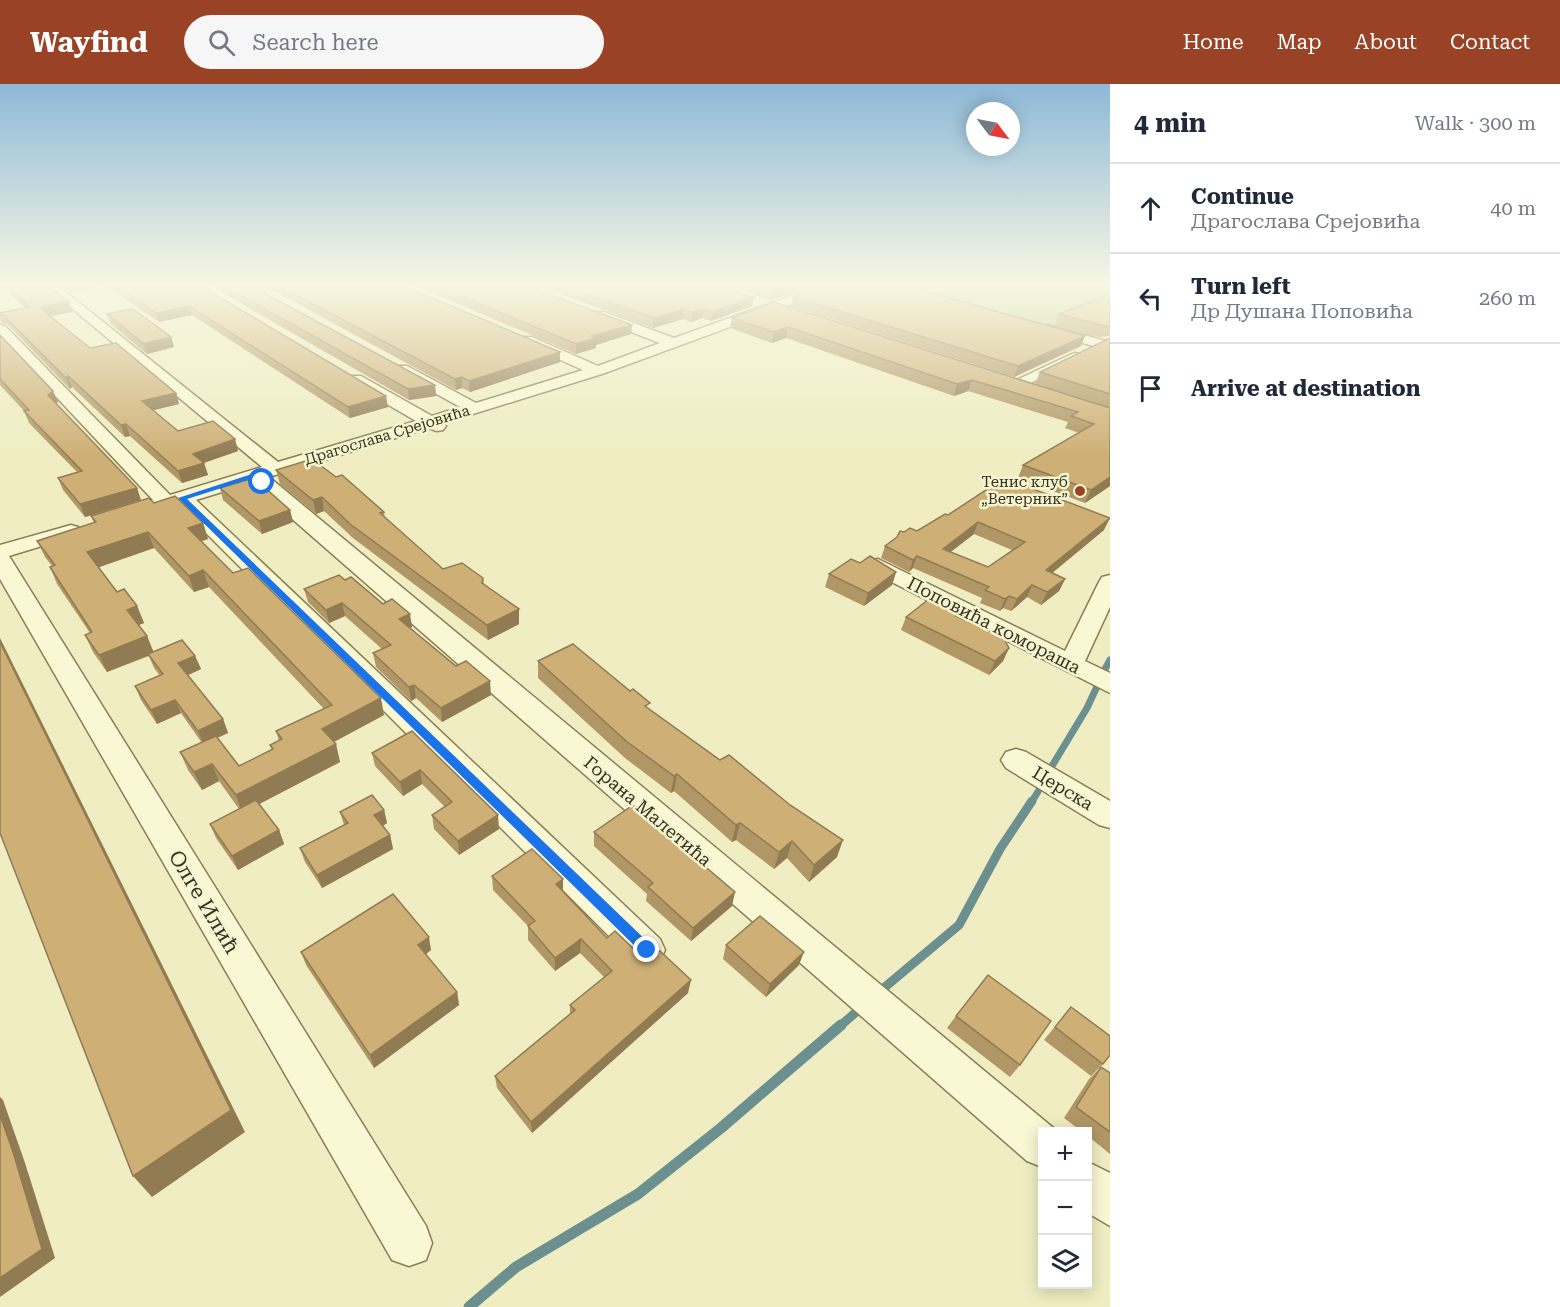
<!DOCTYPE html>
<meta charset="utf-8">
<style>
body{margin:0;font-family:"Roboto Serif",serif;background:#f6f6f7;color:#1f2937}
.controls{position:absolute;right:18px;bottom:18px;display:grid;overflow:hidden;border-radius:0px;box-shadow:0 3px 15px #0003}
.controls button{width:54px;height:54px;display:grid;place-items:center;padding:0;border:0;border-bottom:2px solid #e0e1e3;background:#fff;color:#1f2937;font:30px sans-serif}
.compass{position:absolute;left:966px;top:18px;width:54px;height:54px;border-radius:50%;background:#fff;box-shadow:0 3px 15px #0003;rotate:122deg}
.stop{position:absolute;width:18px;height:18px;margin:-14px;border:4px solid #1a73e8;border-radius:50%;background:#fff}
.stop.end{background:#1a73e8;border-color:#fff;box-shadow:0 2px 6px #0008}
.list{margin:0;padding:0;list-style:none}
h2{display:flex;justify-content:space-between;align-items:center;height:78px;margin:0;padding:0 24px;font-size:26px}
h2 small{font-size:20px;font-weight:400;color:#747a83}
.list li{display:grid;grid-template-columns:39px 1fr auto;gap:18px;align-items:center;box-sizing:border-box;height:90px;padding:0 24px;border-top:2px solid #e0e1e3}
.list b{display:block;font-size:22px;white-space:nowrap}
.list p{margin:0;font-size:20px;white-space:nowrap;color:#747a83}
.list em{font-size:20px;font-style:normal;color:#747a83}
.icon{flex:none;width:33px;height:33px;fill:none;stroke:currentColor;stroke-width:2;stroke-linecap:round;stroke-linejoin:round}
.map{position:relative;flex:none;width:1110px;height:1223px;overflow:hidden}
header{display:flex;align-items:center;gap:36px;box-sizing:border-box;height:84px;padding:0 30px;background:#9a4226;color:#fff}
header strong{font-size:28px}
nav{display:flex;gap:33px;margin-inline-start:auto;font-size:21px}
.search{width:420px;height:54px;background:#f6f6f7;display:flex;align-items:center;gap:15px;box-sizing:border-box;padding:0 21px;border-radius:33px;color:#747a83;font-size:22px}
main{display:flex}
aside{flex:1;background:#fff}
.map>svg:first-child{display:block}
</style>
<header>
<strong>Wayfind</strong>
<div class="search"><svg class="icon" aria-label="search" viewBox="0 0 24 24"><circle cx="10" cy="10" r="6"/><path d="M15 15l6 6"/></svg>Search here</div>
<nav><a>Home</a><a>Map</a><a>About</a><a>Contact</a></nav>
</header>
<main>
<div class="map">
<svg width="1110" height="1223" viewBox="0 0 1110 1223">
<rect width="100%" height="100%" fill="#efedc1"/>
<!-- green -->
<path fill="#b9cd95" d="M898,201H1110V243L1087,253Z"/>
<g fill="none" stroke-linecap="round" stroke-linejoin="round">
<!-- stream-far2 -->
<g stroke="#6b908f" stroke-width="7">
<path d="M1105,585L1110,576"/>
<path d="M1052,682L1087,624L1100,596"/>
<path d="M1031,719L1039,706"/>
</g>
<!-- stream-far1 -->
<g stroke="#6b908f" stroke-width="9">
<path d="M879,908L959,841L1000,765L1032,717"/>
<path d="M840,942L862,923"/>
</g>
<!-- stream -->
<path stroke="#6b908f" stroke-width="11" d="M469,1223L516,1183L638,1110L721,1044L841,941"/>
<!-- minor casing -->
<g stroke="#897e58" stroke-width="3">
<g id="minor">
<path d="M44,201H57L278,378L416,337L349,298L347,295L349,292H361L432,332L460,323L397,288L394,285L397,282H407L476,319L583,286L522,259V253H532L598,282L660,259L594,234V228H604L674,254L821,201H838L836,204L602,290L444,339L446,342L443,346L437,347L428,344L269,393L1057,1047L1042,1048V1083L1027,1077L251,399L196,416L660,855L665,866L660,877L647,882L634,877L178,421L142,432L135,430L132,426L135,422L153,416L0,253V241L5,242L170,411L262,383Z"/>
<path d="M1047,241L1106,257L1108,260L1101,264L1042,248V242Z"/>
<path d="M1074,269L1079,270L1081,273L1079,276L1020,304H1008L1006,301Z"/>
<path d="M71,441L78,443L82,447L78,451L9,472L426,1142L432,1159L426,1176L409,1182L392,1176L0,495V461Z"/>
<path d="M878,475L1065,567L1099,498L1102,493L1110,491V523L1085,577L1110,589V609L870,487L867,482L870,477Z"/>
<path d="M1016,665L1026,668L1110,717V744L1099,741L1006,684L1001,676L1006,668Z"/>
<path d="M1088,1078L1110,1089V1142L1088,1129Z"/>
</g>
</g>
<!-- minor -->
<use href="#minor" fill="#faf8d4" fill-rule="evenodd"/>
</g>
<!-- wall -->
<g fill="#b19765" fill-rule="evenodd">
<path d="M1,201H47L69,218L72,228L50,232L90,264L176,309L179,320L153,326L178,347L235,355L238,367L204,379L208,391L182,399L130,352L125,353L72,303L70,305L7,240L2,239L0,236V229L25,224Z"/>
<path d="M59,201H199L388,323L350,334L192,231L159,238L105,201L69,208Z"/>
<path d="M209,201H402L560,268V278L470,308L462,304L456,306L276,208H265V210L435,301L436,312L409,316Z"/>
<path d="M414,201H524L632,241L631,250L596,261V264L576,270Z"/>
<path d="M535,201H713L752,222L711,237L702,234L691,238L683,235L653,244Z"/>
<path d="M723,201H815L771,216Z"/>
<path d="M1110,210V252L1099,253L1055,241L1059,230Z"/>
<path d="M793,213L1085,252L1081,262L1014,293L791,222Z"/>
<path d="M774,218L1110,324V402L1085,419L1018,394L1023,381L1079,349L1065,344L1068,338L968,307L954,312L786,254L772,259L730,244L732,234Z"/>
<path d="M107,230L171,253L174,263L147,270L111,240Z"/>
<path d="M0,251L58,318L56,319L141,416L85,433L63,406L58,394L77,388L29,339L24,327L0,301Z"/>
<path d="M1110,254V324L1035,300L1040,288Z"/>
<path d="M276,386L336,393L384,428L385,434L443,485L483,494L484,500L519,540L488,556L353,454L324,427L316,430L280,400Z"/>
<path d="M220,404L290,426L293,438L262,450L223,416Z"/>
<path d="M154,419L203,439L208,455L201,457L233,489L384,631L334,658L340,678L259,720L279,746L284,760L238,786L216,754L210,740L239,725L219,697L202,706L188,686L180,668L202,659L181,629L157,640L141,616L135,602L160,592L154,584L149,572L107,588L93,568L85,551L90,549L57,500L50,483L52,482L45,473L37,457L94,439L91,432ZM154,464L194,508L209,503L324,625L276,647L279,657L270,661L272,666L239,682L217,654L228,649L223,635L188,591L201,585L195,572L153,568L147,552L138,541L144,539L137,522L117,508L98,483Z"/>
<path d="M948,431L1104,446L1052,489L1065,495L1059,507L1041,521L1027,513L1011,527L1003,524L1000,527L980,519L982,514L913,484L909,488L881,474L885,462L904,448L917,447ZM974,450L1012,466L988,483L950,468Z"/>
<path d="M860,479L896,488L892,501L864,522L825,503L829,490Z"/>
<path d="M345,496L383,520L412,543L410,544L491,611L442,638L416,614L411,617L376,583L373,569L382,565L345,532L329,539L308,518L304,505Z"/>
<path d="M959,529L958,533L1009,564L1003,577L989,591L901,546L906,533Z"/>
<path d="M538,577L649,625L837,773L809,798L787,774L774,785L736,756L732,758L674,707L671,709L625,674L538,594Z"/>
<path d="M412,647L499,745L459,771L434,745L432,731L445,723L422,700L403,712L375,682L372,669Z"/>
<path d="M384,726L387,739L383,742L390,751L393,765L322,804L305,778L300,764L344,741L340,728Z"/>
<path d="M594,748L732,822L691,857L646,817L647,810L594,762Z"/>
<path d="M492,792L563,807L607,854L635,866L688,909L532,1049L497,1004L495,992L570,931V921L604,893L580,869L555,887L528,856V842L493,806Z"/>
<path d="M726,861L799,881L766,913L723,875Z"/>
<path d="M431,866L426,870L457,908L459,921L374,984L306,881L301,868Z"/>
<path d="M1071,923L1103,980L1091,992L1044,956Z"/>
<path d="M956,932L1020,981L1010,993L947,944Z"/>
<path d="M1101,983L1110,989V1070L1088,1052V1047H1081L1064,1034L1089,995Z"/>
</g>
<!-- shaded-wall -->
<g fill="#907b53">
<path d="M67,201H105L69,208Z"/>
<path d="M790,201H815L771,216L772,206Z"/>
<path d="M754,213L752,222L711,237L713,228Z"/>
<path d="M69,218L72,228L44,233L40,224Z"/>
<path d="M189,222L192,231L159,238L156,229Z"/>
<path d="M684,225L683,235L653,244L654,234Z"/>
<path d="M703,225L702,234L691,238L692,228Z"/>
<path d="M632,241L631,250L596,261V264L576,270V260L592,252Z"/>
<path d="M788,243L786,254L772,259L774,248Z"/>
<path d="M1085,252L1081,262L1014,293L1018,282Z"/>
<path d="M171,253L174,263L147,270L144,260Z"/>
<path d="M560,268V278L470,308L469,297Z"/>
<path d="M68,292L72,303L70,305L66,294Z"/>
<path d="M462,293V304L456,306L455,295Z"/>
<path d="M972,296L968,307L954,312L957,300Z"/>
<path d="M435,301L436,312L409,316L408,305Z"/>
<path d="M53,307L58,318L53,322L48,311Z"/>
<path d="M176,309L179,320L146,328L142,317Z"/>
<path d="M386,312L388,323L350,334L348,323Z"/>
<path d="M126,340L130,352L125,353L121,341Z"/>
<path d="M235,355L238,367L200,380L204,379L208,391L182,399L178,387L193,370Z"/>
<path d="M1110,393V402L1085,419L1091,406Z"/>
<path d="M137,404L141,416L85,433L80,420Z"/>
<path d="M322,413L324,427L316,430L313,416Z"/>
<path d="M290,426L293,438L262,450L259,437Z"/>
<path d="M1110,434L1104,446L1040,499L1046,486Z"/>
<path d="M978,438L974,450L939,477L943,465Z"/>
<path d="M203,439L208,455L193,460L188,444Z"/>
<path d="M148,448L154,464L94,485L87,468Z"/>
<path d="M917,472L913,484L909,488L913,476Z"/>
<path d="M203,486L209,503L194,508L189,492Z"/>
<path d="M896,488L892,501L864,522L868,509Z"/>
<path d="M1065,495L1059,507L1041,521L1047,508Z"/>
<path d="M1032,501L1027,513L1011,527L1017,515Z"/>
<path d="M1009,512L1003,524L1000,527L1005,515Z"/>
<path d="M342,519L345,532L329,539L326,526Z"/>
<path d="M137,522L144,539L134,543L127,526Z"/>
<path d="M519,525V540L488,556L487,541Z"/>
<path d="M410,530L412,543L401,548L399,535Z"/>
<path d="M147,552L154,569L107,588L99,571Z"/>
<path d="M0,554L245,1048L152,1113L133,1092L0,558Z"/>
<path d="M1009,564L1003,577L989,591L995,577Z"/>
<path d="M195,572L201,585L184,593L178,579Z"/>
<path d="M490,597L491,611L442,638L441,624Z"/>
<path d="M414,601L416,614L411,617L409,603Z"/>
<path d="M381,614L384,631L326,662L322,645Z"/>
<path d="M175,616L181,629L157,640L151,626Z"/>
<path d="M223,635L228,649L203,660L198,647Z"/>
<path d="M336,660L340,678L242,729L236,711Z"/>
<path d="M212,680L219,697L202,706L194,688Z"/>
<path d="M420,686L422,700L403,712L400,698Z"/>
<path d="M677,690L674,707L671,709L674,692Z"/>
<path d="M384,726L387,739L377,745L374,731Z"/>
<path d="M498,731L499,745L459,771L458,757Z"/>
<path d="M740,739L736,756L732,758L736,741Z"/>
<path d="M279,746L284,760L238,786L232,772Z"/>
<path d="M390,751L393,765L322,804L317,791Z"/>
<path d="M843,756L837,773L809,798L814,781Z"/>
<path d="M792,757L787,774L774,785L779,768Z"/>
<path d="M563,795V809L556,800Z"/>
<path d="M735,808L732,822L691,857L693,844Z"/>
<path d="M429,853L431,866L421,874L418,861Z"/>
<path d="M581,855L580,869L555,887V874Z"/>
<path d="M804,868L799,881L766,913L770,900Z"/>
<path d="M691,896L688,909L532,1049L531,1038Z"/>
<path d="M457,908L459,921L374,984L370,971Z"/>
<path d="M0,1013L3,1016L25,1079L55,1174L0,1213Z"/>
</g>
<!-- building -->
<g fill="#ceb076" stroke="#907b53" stroke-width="1.5" fill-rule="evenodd">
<path d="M6,201H47L69,218L40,224L90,264L116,259L176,309L142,317L178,347L213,337L235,355L193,370L204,379L178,387L126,340L121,341L68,292L66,294L3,231L0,230V229L30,223Z"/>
<path d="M114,201H199L386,312L348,323L189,222L156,229Z"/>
<path d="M222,201H264V209L435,301L408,305Z"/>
<path d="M277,201H402L560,268L469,297L462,293L455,295Z"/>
<path d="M434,201H524L632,241L592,252L596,254L576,260Z"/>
<path d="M560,201H713L754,213L713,228L703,225L692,228L684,225L654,234Z"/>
<path d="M753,201H790L772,206Z"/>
<path d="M828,201H903L1085,252L1018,282L793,213Z"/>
<path d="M1110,210V242H1104L1059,230Z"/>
<path d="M774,218L1110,324V393L1091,406L1023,381L1094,340L1071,332L1078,328L972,296L957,300L788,243L774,248L732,234Z"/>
<path d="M133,225L171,253L144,260L107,230Z"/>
<path d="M0,251L53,307L48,311L137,404L80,420L58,394L82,387L24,327L29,326L0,295Z"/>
<path d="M1110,254V310L1040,288Z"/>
<path d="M312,375L336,393L342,391L384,428L380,429L443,485L462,479L483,494L482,499L519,525L487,541L350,440L322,413L313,416L276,386Z"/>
<path d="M254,394L290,426L259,437L220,404Z"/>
<path d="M1004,394L1110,434L1046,486L1065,495L1047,508L1032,501L1017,515L1009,512L1005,515L985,506L989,503L917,472L913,476L885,462L897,453L900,447L904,448L910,444L917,447L945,430L948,431ZM978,438L1025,458L988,483L943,465Z"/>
<path d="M175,412L203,439L188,444L233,489L248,484L381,614L322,645L336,660L236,711L212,680L194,688L180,668L216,652L239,682L273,665L270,661L282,655L276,647L332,621L203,486L189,492L148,448L87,468L117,508L124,505L137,522L127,526L147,552L99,571L85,551L92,548L50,483L55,481L37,457L96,438L91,432L149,414L154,419Z"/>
<path d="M870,472L896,488L868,509L829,490L851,475L860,479Z"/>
<path d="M339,491L345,496L351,493L383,520L392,515L410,530L399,535L456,582L466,577L490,597L441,624L414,601L409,603L373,569L391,561L342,519L326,526L304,505Z"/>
<path d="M929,515L959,529L956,532L1003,553L1009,564L995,577L906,533Z"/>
<path d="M182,556L195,572L178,579L223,635L198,647L175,616L151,626L135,602L163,590L148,570Z"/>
<path d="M0,558L231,1026L133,1092L0,749Z"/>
<path d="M573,560L630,607L633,605L650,619L645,622L720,676L729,671L790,721L843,756L814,781L792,757L779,768L740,739L736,741L677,690L674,692L626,657L538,577Z"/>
<path d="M412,647L498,731L458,757L432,731L452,718L420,686L400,698L372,669Z"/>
<path d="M372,711L384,726L374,731L390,751L317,791L300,764L348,739L340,728Z"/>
<path d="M256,716L279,746L232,772L210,740Z"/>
<path d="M633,721L735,808L693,844L648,803L653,799L594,748Z"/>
<path d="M532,765L563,795L556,800L607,854L615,847L635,866L648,871L660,867L691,896L531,1038L495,992L575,926L570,921L612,887L581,855L555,874L528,842L535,837L492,792Z"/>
<path d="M393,810L429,853L418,861L457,908L370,971L301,868Z"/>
<path d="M760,832L804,868L770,900L726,861Z"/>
<path d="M988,891L1051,937L1020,981L956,932Z"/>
<path d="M1071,923L1110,952V971L1103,980L1055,943Z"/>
<path d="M1101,983L1110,989V1048L1076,1023Z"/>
<path d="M0,1031L13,1068L42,1165L0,1194Z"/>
</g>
<!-- sky -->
<linearGradient id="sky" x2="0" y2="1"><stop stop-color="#8db9d8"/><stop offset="0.54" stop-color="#f8f7e3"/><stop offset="1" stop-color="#f8f7e3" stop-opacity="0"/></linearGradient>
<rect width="1110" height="372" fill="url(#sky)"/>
<!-- route -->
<path fill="#1a73e8" d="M252,390H257L266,398L260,400L253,394L187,415L652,862V870H643L178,414Z"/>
<!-- markers -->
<circle fill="#9a4226" stroke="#f6f5d1" stroke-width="2" cx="1080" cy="407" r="6"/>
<g text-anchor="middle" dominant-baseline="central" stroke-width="5" stroke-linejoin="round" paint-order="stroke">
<!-- far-street labels -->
<g font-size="15" fill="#38311d" stroke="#f6f5d1">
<text transform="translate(387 351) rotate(-17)">Драгослава Срејовића</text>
</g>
<!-- far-poi labels -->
<g font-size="15" fill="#38311d" stroke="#f6f5d1" text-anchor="end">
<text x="1068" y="398">Тенис клуб<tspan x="1068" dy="17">„Ветерник”</tspan></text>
</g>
<!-- street labels -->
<g font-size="18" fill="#38311d" stroke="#f6f5d1">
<text transform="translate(994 541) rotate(27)">Поповића комораша</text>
<text transform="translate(1063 704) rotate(31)">Церска</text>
<text transform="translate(648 727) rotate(40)">Горана Малетића</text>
</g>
<!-- near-street labels -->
<g font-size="21" fill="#38311d" stroke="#f6f5d1">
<text transform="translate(204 818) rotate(59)">Олге Илић</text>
</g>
</g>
</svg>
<div class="controls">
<button>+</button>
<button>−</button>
<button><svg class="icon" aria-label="layers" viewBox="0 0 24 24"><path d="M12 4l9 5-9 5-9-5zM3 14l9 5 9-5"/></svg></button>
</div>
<svg class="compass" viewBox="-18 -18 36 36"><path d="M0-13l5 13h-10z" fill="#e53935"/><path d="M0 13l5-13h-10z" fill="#747a83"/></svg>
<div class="stop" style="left:262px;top:398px"></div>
<div class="stop end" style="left:647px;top:866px"></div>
</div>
<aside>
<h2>4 min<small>Walk · 300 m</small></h2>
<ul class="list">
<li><svg class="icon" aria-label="ahead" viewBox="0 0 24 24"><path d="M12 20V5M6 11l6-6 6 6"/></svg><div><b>Continue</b><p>Драгослава Срејовића</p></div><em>40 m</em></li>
<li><svg class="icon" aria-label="left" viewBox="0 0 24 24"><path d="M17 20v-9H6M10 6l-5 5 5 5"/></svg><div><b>Turn left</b><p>Др Душана Поповића</p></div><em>260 m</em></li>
<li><svg class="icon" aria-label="arrive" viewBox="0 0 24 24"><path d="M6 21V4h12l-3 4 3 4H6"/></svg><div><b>Arrive at destination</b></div></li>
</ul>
</aside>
</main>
